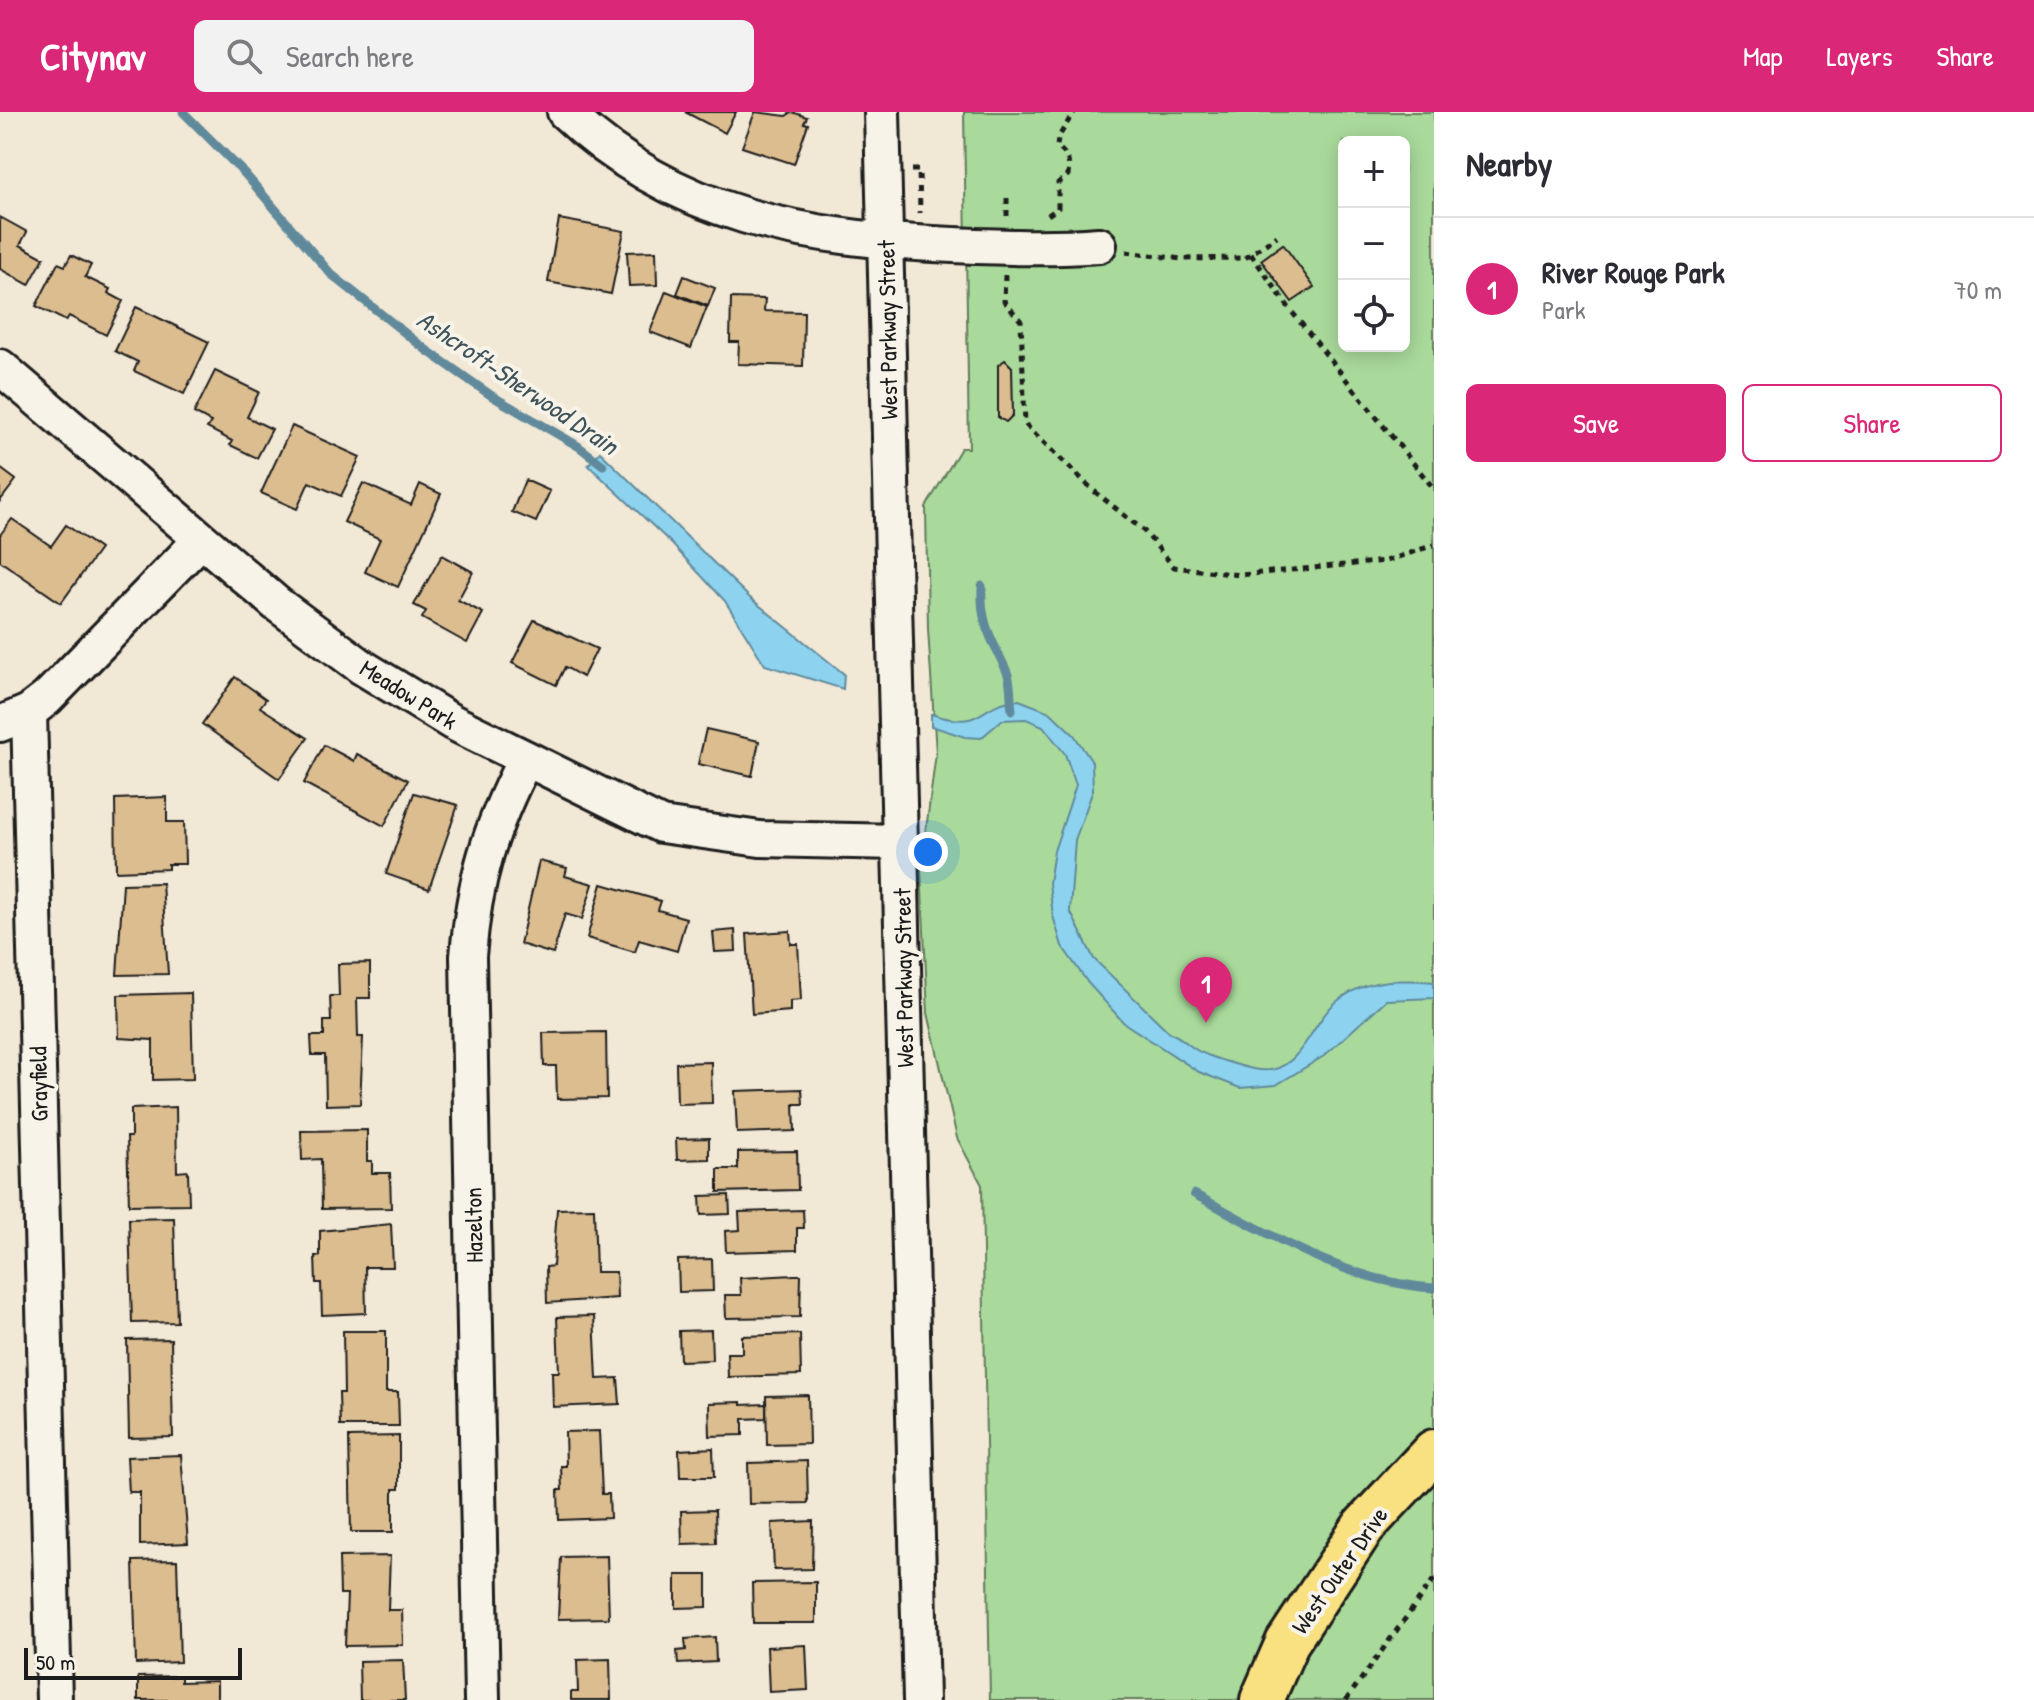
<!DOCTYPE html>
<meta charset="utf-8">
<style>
body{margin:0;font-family:"Patrick Hand",sans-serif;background:#f2f2f3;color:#2b2b33}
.controls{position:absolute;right:24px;top:24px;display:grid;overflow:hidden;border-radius:12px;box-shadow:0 4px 20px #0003}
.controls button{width:72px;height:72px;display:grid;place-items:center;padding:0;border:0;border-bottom:2px solid #e1e1e2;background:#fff;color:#2b2b33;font:40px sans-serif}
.scale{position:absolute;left:24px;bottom:20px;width:218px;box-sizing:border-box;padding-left:8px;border:4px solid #1c1c1c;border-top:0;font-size:22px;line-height:28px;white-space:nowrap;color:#1c1c1c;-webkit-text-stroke:6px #f7f3e8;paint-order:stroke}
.you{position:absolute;left:928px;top:740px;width:28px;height:28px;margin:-20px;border:6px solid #fff;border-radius:50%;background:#1a73e8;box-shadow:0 0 0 12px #1a73e833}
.badge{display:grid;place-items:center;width:52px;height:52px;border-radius:50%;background:#db2777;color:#fff;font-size:26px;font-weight:700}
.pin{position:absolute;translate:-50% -66px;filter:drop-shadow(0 2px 4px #0008)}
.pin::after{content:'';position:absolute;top:42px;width:28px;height:24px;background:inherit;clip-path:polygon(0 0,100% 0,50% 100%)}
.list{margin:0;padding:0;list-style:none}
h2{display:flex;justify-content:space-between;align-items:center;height:104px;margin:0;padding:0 32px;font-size:34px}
h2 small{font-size:26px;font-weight:400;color:#7c7c81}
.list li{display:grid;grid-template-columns:52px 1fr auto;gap:24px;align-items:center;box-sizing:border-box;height:144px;padding:0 32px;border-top:2px solid #e1e1e2}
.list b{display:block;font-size:30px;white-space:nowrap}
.list p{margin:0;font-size:26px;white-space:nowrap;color:#7c7c81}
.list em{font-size:26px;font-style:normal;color:#7c7c81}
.actions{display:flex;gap:16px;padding:24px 32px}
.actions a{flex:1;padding:18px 0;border:2px solid #db2777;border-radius:12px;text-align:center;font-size:28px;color:#db2777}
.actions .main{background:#db2777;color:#fff}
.icon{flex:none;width:44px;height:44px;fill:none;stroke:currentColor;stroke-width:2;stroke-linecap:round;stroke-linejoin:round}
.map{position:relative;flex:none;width:1434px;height:1588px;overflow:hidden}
header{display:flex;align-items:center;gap:48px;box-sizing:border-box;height:112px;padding:0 40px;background:#db2777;color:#fff}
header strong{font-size:38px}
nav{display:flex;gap:44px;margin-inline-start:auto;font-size:28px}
.search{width:560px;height:72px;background:#f2f2f3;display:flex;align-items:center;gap:20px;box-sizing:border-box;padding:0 28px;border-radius:12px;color:#7c7c81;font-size:30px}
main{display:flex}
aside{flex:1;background:#fff}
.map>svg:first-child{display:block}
</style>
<header>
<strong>Citynav</strong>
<div class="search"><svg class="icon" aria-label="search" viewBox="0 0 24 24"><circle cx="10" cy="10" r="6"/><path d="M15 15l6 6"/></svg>Search here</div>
<nav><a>Map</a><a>Layers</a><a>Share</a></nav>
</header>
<main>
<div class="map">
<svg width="1434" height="1588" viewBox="0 0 1434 1588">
<rect width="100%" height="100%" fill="#f2e8d6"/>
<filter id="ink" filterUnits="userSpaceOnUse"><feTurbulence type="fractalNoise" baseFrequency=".0125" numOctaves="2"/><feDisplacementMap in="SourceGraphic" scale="16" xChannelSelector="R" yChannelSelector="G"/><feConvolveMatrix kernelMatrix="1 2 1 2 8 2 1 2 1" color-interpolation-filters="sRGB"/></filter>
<g filter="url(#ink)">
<!-- green -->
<path fill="#a9da9b" stroke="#627b5c" stroke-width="2" fill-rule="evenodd" d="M964,0H1434V1588H990L982,1073L957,1026L928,901L921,757L936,641L928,517L926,395L961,336H969ZM1344,30H1404V234H1344Z"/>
<!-- water -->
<g fill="#8dd3ef" stroke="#608a9b" stroke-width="2">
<path d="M600,340L749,485L844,562L843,577L765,553L725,489L669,429L588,353Z"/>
<path d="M1019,588L1050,600L1074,623L1092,650L1093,678L1075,728L1070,799L1094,847L1170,921C1182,925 1185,931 1195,937C1205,944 1248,957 1260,958C1300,963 1311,911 1335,891C1364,866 1398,867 1434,870V886L1386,888L1324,944L1276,973L1240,976L1199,960L1124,911L1088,871L1062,834L1053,804L1049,771L1054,739L1076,673L1065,642L1043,614L1026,607L1002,608L981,626L965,625L931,614V602C987,620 975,591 1019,588Z"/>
</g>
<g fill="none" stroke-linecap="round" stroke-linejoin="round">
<!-- stream -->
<g stroke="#608a9b" stroke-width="9">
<path d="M183,0L245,62L331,162L425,237L492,284L578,334L603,353"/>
<path d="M982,474C980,513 992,527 1007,560C1012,571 1010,586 1012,598"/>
<path d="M1194,1082C1271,1123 1345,1170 1434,1176"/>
</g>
</g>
<!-- building -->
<g fill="#dcbd90" stroke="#1c1c1c" stroke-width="2">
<path d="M685,0H736L725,21Z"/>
<path d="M755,0L786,4L792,0L807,5L804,11L808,12L794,52L742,35Z"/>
<path d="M0,105L27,120L20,133L44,146L29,173L0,157Z"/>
<path d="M559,107L624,119L611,182L548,170Z"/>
<path d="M1283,132L1314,175L1292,190L1261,148Z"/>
<path d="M656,139L657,173L629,174L627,140Z"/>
<path d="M71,143L91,153L85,165L110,177L108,181L123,189L106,223L69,204L66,209L36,194L58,151L65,154Z"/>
<path d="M684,164L715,176L708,194L677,182Z"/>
<path d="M666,179L707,195L691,236L650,220Z"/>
<path d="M731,186L765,187L764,199L804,200L803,254L738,252L739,230H730Z"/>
<path d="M136,195L209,230L184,282L134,259L138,250L115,239Z"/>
<path d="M1005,248L1012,255L1013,303L1006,310L998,305V253Z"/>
<path d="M215,259L259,280L247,305L272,317L257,346L230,333L232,329L207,316L211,310L194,301Z"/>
<path d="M292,314L360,345L341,384L309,370L297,397L261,381Z"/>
<path d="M0,356L16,368L0,389Z"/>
<path d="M525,368L550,379L536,410L512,400Z"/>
<path d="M363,371L411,393L420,372L441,382L398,475L365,460L380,427L344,410Z"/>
<path d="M12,407L51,434L66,413L100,437L61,491L0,449V423Z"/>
<path d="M442,443L473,460L458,488L483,501L467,531L422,506L426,499L414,493Z"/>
<path d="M534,508L597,537L583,565L565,555L556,573L512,551Z"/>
<path d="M235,565L266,587L260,595L308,626L279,667L202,612Z"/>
<path d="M706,617L759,629L752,664L698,652Z"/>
<path d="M324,633L354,649L357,642L408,668L384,714L304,671Z"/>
<path d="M414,681L458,693L429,777L386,762Z"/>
<path d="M167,685V710H184L185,752H168V757L116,759L115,687Z"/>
<path d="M539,749L567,756L565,764L593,772L582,807L565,802L553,842L520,832Z"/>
<path d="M162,771L168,862L117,863L123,772Z"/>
<path d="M602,772L661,789L658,798L686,806L677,839L639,828L635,840L587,826Z"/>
<path d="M735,818L736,839L715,840L713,820Z"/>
<path d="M790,819L791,832H798L801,888L790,889V899L752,902L747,822Z"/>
<path d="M370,851V886H357L358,925H363L360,992L326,993L325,943H312L311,924H324V909H331L330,884H339L338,852Z"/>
<path d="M191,881L193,967L153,968V928L119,926L118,883Z"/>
<path d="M606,920L607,986L557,987L556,954H544L543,921Z"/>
<path d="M711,950L712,991L677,992L676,951Z"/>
<path d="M802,977L803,992H794L795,1019L737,1021L735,979Z"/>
<path d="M176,995L177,1060L188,1059L189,1092L129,1093L127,1025H131V997Z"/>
<path d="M367,1018V1049H372V1061H390L391,1096L322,1097L321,1047L302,1048L301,1019Z"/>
<path d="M709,1026V1047L677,1048L676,1027Z"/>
<path d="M797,1039L798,1078L718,1080V1057H738V1040Z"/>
<path d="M729,1083L730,1102L701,1103L700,1084Z"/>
<path d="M594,1096L596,1160H616L617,1186L547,1191L546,1155L553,1154L557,1097Z"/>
<path d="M803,1098L804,1116H797V1138L726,1140L725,1119L740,1118L739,1100Z"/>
<path d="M174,1106L177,1210L132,1211L129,1107Z"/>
<path d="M391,1112L393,1155H365L366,1201L322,1203L321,1171H316L315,1144H320V1119Z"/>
<path d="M712,1147L713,1179L679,1180L678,1148Z"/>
<path d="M794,1163H801L800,1205L726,1206L725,1183H741L740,1166Z"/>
<path d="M594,1204L597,1267L618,1266L620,1292L553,1295L552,1260H559L557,1205Z"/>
<path d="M711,1218L712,1248L680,1249L679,1219Z"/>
<path d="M343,1219H386V1280H398L399,1314H340L339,1281H344Z"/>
<path d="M800,1222L801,1263L728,1265L727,1241H742V1224Z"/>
<path d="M171,1227L173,1325L129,1326L127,1228Z"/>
<path d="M808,1283L809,1332L767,1333L766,1284Z"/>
<path d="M741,1290V1293L766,1292V1306L743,1307V1323L710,1324L709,1291Z"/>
<path d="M599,1319L602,1382H609L610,1406L559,1408L558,1378H562L561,1354H566L565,1320Z"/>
<path d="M399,1324V1377H393V1420H351L349,1325Z"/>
<path d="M713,1336L714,1365H680L679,1338Z"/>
<path d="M181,1343L188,1431L140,1433V1380H129L127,1345Z"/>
<path d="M807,1349L808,1391L749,1392L748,1351Z"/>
<path d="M715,1398L716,1431L682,1432L681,1399Z"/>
<path d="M813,1409L812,1457L774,1458L772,1411Z"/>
<path d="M390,1444L388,1498H402L403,1533L345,1534L347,1482H340L339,1445Z"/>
<path d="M607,1444L609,1506L558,1507L561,1445Z"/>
<path d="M177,1448L180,1550L136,1552L133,1449Z"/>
<path d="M676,1463H707V1495L676,1496Z"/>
<path d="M816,1470V1511H753L752,1471Z"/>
<path d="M715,1525L716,1550L678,1552L677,1539L686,1538L685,1527Z"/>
<path d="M806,1533L808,1578L769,1580L767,1535Z"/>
<path d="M610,1547L611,1588H571V1580H578L577,1548Z"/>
<path d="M403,1548L405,1588H360L359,1549Z"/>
<path d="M181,1564V1570L217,1569V1588H138V1565Z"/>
</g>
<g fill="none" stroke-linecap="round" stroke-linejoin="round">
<!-- minor casing -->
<g stroke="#1c1c1c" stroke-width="40">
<g id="minor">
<path d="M565,0C675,105 807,127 953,133C1002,135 1051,137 1099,133"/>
<path d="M882,0L921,1588"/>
<path d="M0,255L277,492L362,555L452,610L661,713L760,727L900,730"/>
<path d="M29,600L54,1588"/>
<path d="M0,612L29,600L47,586L201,428"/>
<path d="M482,1588L468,844C474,768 490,716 525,648"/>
</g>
</g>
<!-- major casing -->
<g stroke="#1c1c1c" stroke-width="48">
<path id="major" d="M1262,1588L1287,1531L1364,1414L1434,1339"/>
</g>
<!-- path -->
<g stroke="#1c1c1c" stroke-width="5" stroke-dasharray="6 6" stroke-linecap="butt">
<path d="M912,58H919L920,101"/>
<path d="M1007,86V105"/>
<path d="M1048,103L1058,96V71L1068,63C1070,49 1068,43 1057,35L1058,26L1074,0"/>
<path d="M1126,140L1181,147L1245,146L1277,124"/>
<path d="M1251,142L1292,200L1434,377"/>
<path d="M1005,163L1004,189L1021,209L1025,312L1094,379L1144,419L1174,455L1240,463L1386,449L1434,433"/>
<path d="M1346,1588L1434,1467"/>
</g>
<!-- minor -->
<use href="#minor" stroke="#f7f3e8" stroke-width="34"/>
<!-- major -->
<use href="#major" stroke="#f9e181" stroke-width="42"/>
</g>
</g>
<g text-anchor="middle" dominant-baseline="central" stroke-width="8" stroke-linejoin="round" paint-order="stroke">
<!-- street labels -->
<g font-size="24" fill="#1c1c1c" stroke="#f7f3e8">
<text transform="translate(887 218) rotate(-91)">West Parkway Street</text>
<text transform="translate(409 582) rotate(32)">Meadow Park</text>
<text transform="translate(903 866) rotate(-91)">West Parkway Street</text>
<text transform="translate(38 972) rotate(-91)">Grayfield</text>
<text transform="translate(473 1113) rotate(-91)">Hazelton</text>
<text transform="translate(1339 1458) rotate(-55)">West Outer Drive</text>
</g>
<!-- water labels -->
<g font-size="26" font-style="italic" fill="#3e535b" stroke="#f7f3e8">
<text transform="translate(518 270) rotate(34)">Ashcroft-Sherwood Drain</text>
</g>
</g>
</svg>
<div class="controls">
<button>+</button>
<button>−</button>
<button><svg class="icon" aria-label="locate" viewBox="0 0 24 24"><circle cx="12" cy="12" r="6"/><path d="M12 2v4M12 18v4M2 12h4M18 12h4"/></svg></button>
</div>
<div class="scale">50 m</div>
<div class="you"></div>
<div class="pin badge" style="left:1206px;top:911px">1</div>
</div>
<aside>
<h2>Nearby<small></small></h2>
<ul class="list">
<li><span class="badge">1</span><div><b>River Rouge Park</b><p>Park</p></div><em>70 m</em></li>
</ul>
<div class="actions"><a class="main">Save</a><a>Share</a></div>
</aside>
</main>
